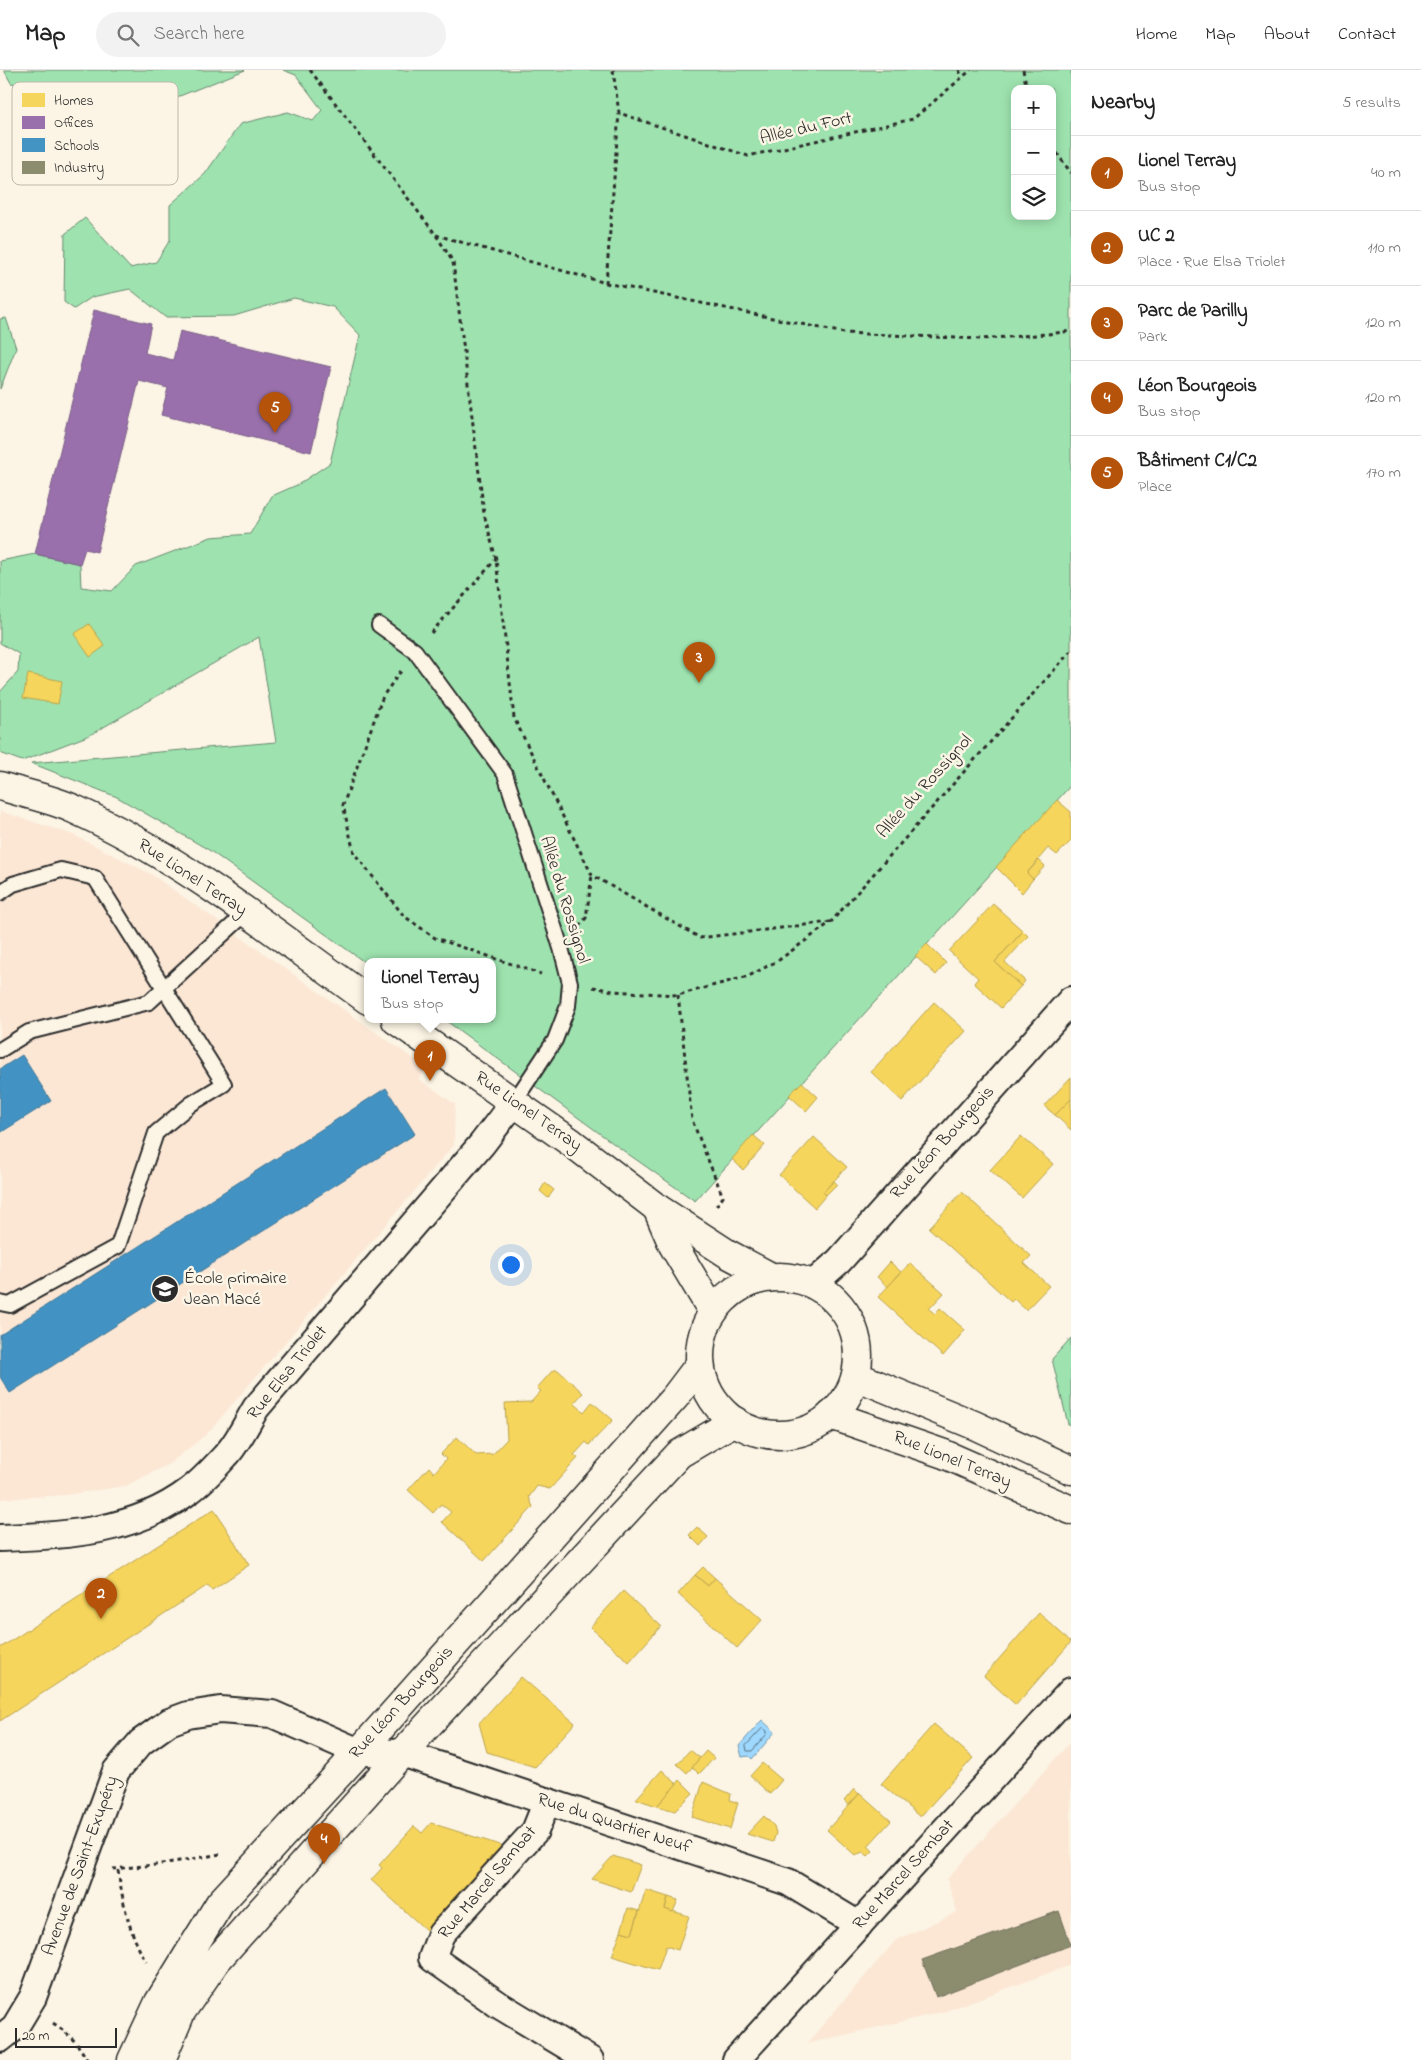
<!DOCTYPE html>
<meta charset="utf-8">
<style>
body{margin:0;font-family:"Indie Flower",sans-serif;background:#f2f2f2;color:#222}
.controls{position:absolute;right:15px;top:15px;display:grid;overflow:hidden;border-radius:10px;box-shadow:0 2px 12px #0003}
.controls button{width:45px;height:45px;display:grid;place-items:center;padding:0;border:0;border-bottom:1px solid #e0e0e0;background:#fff;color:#222;font:25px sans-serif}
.scale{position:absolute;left:15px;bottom:12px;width:102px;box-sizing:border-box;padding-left:5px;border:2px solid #2b2b2b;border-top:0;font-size:14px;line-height:18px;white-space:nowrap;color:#2b2b2b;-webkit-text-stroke:4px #fcf5e5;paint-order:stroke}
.you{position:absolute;left:510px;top:1194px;width:18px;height:18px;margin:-12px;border:4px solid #fff;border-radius:50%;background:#1a73e8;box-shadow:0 0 0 8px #1a73e833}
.badge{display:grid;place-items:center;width:32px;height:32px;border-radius:50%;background:#b45309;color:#fff;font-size:16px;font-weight:700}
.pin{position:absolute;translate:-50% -41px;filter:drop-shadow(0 1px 2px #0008)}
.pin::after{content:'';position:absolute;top:26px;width:18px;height:15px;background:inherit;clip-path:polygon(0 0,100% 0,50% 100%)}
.popup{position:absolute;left:364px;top:888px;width:132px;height:65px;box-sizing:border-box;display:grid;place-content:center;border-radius:10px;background:#fff;filter:drop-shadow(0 1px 4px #0005);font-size:16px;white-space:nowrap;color:#767676}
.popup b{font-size:19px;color:#222}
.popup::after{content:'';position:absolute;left:50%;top:100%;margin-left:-10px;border:10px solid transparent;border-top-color:#fff}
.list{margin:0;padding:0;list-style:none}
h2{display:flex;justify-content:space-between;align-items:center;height:65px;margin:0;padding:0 20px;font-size:21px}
h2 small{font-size:16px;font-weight:400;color:#767676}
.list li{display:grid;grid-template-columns:32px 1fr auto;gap:15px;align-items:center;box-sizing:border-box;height:75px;padding:0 20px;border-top:1px solid #e0e0e0}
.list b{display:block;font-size:19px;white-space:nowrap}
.list p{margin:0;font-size:16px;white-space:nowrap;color:#767676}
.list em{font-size:16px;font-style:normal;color:#767676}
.icon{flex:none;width:28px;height:28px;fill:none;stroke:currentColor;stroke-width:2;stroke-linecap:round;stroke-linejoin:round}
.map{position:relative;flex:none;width:1071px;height:1990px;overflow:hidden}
header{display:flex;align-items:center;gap:30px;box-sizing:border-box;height:70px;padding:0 25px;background:#fff;border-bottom:1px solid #e0e0e0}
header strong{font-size:24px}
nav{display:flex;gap:28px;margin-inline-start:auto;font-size:18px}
.search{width:350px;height:45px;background:#f2f2f2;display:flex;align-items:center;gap:12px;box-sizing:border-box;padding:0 18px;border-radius:28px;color:#767676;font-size:19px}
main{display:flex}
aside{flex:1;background:#fff}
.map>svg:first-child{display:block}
</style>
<header>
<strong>Map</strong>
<div class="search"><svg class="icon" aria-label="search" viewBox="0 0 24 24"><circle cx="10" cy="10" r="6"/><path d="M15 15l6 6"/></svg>Search here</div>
<nav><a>Home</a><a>Map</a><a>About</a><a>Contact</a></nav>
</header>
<main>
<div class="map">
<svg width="1071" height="1990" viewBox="0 0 1071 1990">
<rect width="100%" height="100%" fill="#fcf5e5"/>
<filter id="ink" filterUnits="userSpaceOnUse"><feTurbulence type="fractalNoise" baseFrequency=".02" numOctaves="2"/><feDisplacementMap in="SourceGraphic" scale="10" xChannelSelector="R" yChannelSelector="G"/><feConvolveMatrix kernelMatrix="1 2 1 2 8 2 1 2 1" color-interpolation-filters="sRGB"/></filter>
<g filter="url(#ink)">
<!-- built -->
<g fill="#fce7d5">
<path d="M0,741L74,765L151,804L427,998L419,1009L455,1034L454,1075L207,1364L169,1394L126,1416L66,1425L0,1429Z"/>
<path d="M1071,1671V1895L943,1942L806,1974L896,1870L957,1842L947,1809Z"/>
</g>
<!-- green -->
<g fill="#9ee3af" stroke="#64876d" fill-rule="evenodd">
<path d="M4,0H245L157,35L11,13Z"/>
<path d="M283,0H1071V715L695,1131L621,1079L445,950H492V892H368L367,894L209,780L117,727L31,693L276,672L259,567L90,665L22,691L0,683V622L18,602L19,584L0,573V491L35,484L80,494L81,517L112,521L136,496L211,467L250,464L272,426L299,414L330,393L360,265L333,237L294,228L234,246L165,247L130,219L92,227L74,239L64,232L65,164L85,148L130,198L156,192L170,170V135L205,104L240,54L288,42L313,51L322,40L296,5ZM1015,19H1052V146H1015Z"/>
<path d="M6,248L16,278L0,319V249Z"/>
<path d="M1071,1268V1355L1068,1354L1052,1289Z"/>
</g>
<!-- water -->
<path fill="#9ed8fe" stroke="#7093aa" d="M762,1650L775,1662L752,1689L749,1686L742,1687L739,1676Z"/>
<!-- homes -->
<g fill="#f6d55c" stroke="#b9a24d">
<path d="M89,554L105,576L90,587L74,564Z"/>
<path d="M28,604L62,611L58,634L23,628Z"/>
<path d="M1057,730L1071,742V771L1057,785L1048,778L1027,803L1033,809L1022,823L996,797Z"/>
<path d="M1039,790L1045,796L1033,809L1027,803Z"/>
<path d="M993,834L1023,861L995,892L1021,916L1001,938L974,913L978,908L949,881Z"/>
<path d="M1023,861L1028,866L1005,892L1025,911L1021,916L995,892Z"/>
<path d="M927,874L946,893L936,905L915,886Z"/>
<path d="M934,932L966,961L902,1031L871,1002Z"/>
<path d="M1071,1007V1029L1055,1045L1044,1036Z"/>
<path d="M802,1012L818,1027L806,1041L789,1025Z"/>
<path d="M1071,1029V1060L1055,1045Z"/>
<path d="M753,1065L765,1075L743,1100L732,1089Z"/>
<path d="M1021,1066L1053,1094L1022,1128L990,1100Z"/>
<path d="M814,1067L847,1097L823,1122L826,1125L815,1138L779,1105Z"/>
<path d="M834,1111L837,1114L826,1125L823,1122Z"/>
<path d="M545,1113L554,1120L548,1128L540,1121Z"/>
<path d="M962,1122L1031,1186L1024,1193L1049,1216L1026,1240L1014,1229L1011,1232L929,1158Z"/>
<path d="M890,1192L901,1202L888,1217L877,1207Z"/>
<path d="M910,1193L944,1223L929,1239L935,1244L940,1238L965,1260L943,1286L878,1227Z"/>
<path d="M553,1300H558L583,1323L574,1333L584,1342L592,1332L613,1350L589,1375L586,1372L574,1385L578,1388L550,1419L537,1416L529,1427L533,1437L484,1491L442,1452L451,1442L441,1434L433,1443L408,1420L429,1397L434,1403L446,1389L441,1384L457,1367L476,1385L493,1384L507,1369L505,1333L531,1332L541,1321L537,1318Z"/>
<path d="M214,1439L249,1495L212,1520L208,1515L0,1651V1578Z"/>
<path d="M697,1457L708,1467L700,1476L689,1465Z"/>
<path d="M703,1497L715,1508L708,1516L695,1505Z"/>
<path d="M695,1505L708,1516L715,1508L762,1550L737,1578L678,1524Z"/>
<path d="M623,1521L661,1556L629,1592L590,1557Z"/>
<path d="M1039,1543L1071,1572L1016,1635L984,1606Z"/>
<path d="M521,1607L575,1653L535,1697L487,1682L479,1653Z"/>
<path d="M934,1654L973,1688L920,1747L881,1714Z"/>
<path d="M690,1680L700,1688L687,1703L677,1694Z"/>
<path d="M706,1681L714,1688L699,1704L692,1697Z"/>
<path d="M762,1693L782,1710L770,1724L750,1706Z"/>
<path d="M662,1700L677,1714L657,1736L636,1729Z"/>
<path d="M680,1710L693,1723L675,1741L657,1736Z"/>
<path d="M703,1712L731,1724L730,1730L738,1733L730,1759L692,1747Z"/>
<path d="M854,1719L859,1724L849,1735L844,1731Z"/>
<path d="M860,1723L891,1751L868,1776L873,1781L868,1786L863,1782L855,1785L827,1760Z"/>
<path d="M764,1746L774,1756L776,1763L773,1772L747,1764Z"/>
<path d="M431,1753L503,1776L427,1861L371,1810L382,1798L379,1795L414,1756L422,1763Z"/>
<path d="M613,1786L641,1795L631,1822L592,1809Z"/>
<path d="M646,1820L668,1827L665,1839L689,1846L678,1880L666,1876L658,1900L612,1886L621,1861L632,1864Z"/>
<path d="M668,1827L678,1830L673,1842L665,1839Z"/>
<path d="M628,1838L639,1841L632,1864L621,1861Z"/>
</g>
<!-- offices -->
<path fill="#9970ab" stroke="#785b85" d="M94,240L151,254L145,283L173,290L180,261L331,297L311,382L161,345L168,318L139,311L97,482L85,479L80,494L35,484Z"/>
<!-- schools -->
<g fill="#4393c3" stroke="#3c7495">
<path d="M22,985L51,1031L0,1063V999Z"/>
<path d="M386,1018L415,1064L10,1323L0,1307V1265Z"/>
</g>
<!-- industry -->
<path fill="#8c8c6e" stroke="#6f6f5a" d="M1059,1841L1071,1875L936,1927L922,1890Z"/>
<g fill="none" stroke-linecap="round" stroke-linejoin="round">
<!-- shore -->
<path stroke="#59707f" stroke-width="1" d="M763,1658L767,1661V1664L752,1681H747L746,1676Z"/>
<!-- lane casing -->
<g stroke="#2b2b2b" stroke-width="18">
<g id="lane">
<path d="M379,555L415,581L505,704L561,878L570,913L568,936L555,970L514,1032"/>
<path d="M0,823L13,814L61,800L95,808L224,1014L191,1034L156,1063L118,1176L10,1235L0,1233"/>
<path d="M0,980L29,962L149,932L246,843"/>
</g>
</g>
<!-- street casing -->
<g stroke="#2b2b2b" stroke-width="30">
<g id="street">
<path d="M813,1214L839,1191L1071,930"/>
<path d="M0,1468C66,1466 135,1462 189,1421C203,1411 216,1396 228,1383C239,1370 247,1353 256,1338L482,1074L514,1032"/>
<path d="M547,1731L535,1761L441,1864L432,1888L499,1935L590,1990"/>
<path d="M0,1969L15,1957L33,1927L116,1701L141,1672L169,1652L188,1645L220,1640L272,1644L359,1682L402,1683L788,1812L859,1855"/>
<path d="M736,1990L1071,1621"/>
</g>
</g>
<!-- secondary casing -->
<g stroke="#2b2b2b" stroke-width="31">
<g id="secondary">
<path d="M0,716C25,724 53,729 76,740C182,788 273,862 368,930"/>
<path d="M396,950L572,1073L657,1138L728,1184L771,1207"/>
<path d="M657,1138L673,1175L713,1242"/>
<circle cx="779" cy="1286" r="79"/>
<path d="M856,1306L974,1355L1071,1400"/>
<path d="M831,1345L944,1384L1071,1440"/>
<path d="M132,1990L159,1932L220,1833L359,1682L675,1327L700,1294"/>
<path d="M161,1990L181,1942L216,1891L402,1683L679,1384L735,1351"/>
</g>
</g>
<!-- path -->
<g stroke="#2b2b2b" stroke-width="3" stroke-dasharray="4 4" stroke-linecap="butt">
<path d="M310,0L436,165L453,192L484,444L496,489L514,648L592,805L700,868L830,852"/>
<path d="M613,0L619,43L748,86L913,49L971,0"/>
<path d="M959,0L962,7"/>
<path d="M1023,0L1027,19"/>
<path d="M1052,76L1071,103"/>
<path d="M436,165L606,213L844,263L981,269L1048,264L1071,261"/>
<path d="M606,213L619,43"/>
<path d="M431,563L496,489"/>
<path d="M401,601L383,626L343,735L354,783L404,846L435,868L541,904"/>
<path d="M579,856L586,848L592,805"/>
<path d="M593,917L613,921L678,925L749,906L779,890L831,852L1071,581"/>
<path d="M678,925L692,1050L723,1127L714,1139"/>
<path d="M113,1799L155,1795L221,1784"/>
<path d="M118,1800C123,1833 129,1863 146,1892"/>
<path d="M53,1953C68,1963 79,1974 87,1990"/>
</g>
<!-- lane -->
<use href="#lane" stroke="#fcf5e5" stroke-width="14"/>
<!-- street -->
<use href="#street" stroke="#fcf5e5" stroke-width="26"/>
<!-- secondary -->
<use href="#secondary" stroke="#fcf5e5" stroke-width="28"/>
</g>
</g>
<!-- icons -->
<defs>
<g id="school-disc" transform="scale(1.4375)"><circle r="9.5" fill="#2b2b2b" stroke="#fcf5e5"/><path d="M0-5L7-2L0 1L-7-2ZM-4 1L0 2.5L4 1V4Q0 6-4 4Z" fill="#fff"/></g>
</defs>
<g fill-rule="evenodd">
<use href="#school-disc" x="165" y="1219"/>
</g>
<g text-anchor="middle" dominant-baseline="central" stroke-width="5" stroke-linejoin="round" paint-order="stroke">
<!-- street labels -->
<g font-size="18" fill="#2b2b2b" stroke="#fcf5e5">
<text transform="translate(806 59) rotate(-13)">Allée du Fort</text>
<text transform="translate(925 717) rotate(-48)">Allée du Rossignol</text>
<text transform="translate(192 808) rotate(33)">Rue Lionel Terray</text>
<text transform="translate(564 830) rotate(73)">Allée du Rossignol</text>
<text transform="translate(528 1042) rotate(35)">Rue Lionel Terray</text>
<text transform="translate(943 1073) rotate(-48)">Rue Léon Bourgeois</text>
<text transform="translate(288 1303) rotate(-51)">Rue Elsa Triolet</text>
<text transform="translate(952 1390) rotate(22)">Rue Lionel Terray</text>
<text transform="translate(402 1633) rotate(-48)">Rue Léon Bourgeois</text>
<text transform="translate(614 1754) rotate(18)">Rue du Quartier Neuf</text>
<text transform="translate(81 1796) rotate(-70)">Avenue de Saint-Exupéry</text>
<text transform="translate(904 1805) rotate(-48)">Rue Marcel Sembat</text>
<text transform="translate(488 1813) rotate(-50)">Rue Marcel Sembat</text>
</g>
<!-- poi labels -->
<g font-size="18" fill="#2b2b2b" stroke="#fcf5e5" text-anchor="start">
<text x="184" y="1209">École primaire<tspan x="184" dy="21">Jean Macé</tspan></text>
</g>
</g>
<!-- legend -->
<rect x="12" y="12" width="166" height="103" rx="8" fill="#fcf5e5" stroke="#bdb8ad" stroke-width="1"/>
<rect x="22" y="23" width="23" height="14" fill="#f6d55c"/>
<rect x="22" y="46" width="23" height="13" fill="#9970ab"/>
<rect x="22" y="68" width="23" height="14" fill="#4393c3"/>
<rect x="22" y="91" width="23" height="13" fill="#8c8c6e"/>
<g font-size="14" fill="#2b2b2b">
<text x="54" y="35">Homes</text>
<text x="54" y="57">Offices</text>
<text x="54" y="80">Schools</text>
<text x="54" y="102">Industry</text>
</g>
</svg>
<div class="controls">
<button>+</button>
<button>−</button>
<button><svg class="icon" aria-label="layers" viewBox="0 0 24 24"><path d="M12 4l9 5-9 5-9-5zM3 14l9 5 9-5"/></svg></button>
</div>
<div class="scale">20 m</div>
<div class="you"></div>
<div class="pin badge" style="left:430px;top:1011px">1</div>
<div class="popup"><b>Lionel Terray</b>Bus stop</div>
<div class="pin badge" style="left:101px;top:1549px">2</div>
<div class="pin badge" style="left:699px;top:613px">3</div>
<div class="pin badge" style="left:324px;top:1794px">4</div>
<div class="pin badge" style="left:275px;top:363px">5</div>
</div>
<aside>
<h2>Nearby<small>5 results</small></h2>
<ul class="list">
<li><span class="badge">1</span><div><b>Lionel Terray</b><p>Bus stop</p></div><em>40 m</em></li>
<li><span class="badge">2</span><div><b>UC 2</b><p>Place · Rue Elsa Triolet</p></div><em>110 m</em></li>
<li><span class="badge">3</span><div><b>Parc de Parilly</b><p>Park</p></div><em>120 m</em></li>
<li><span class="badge">4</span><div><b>Léon Bourgeois</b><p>Bus stop</p></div><em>120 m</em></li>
<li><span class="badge">5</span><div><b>Bâtiment C1/C2</b><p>Place</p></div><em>170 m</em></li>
</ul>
</aside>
</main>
